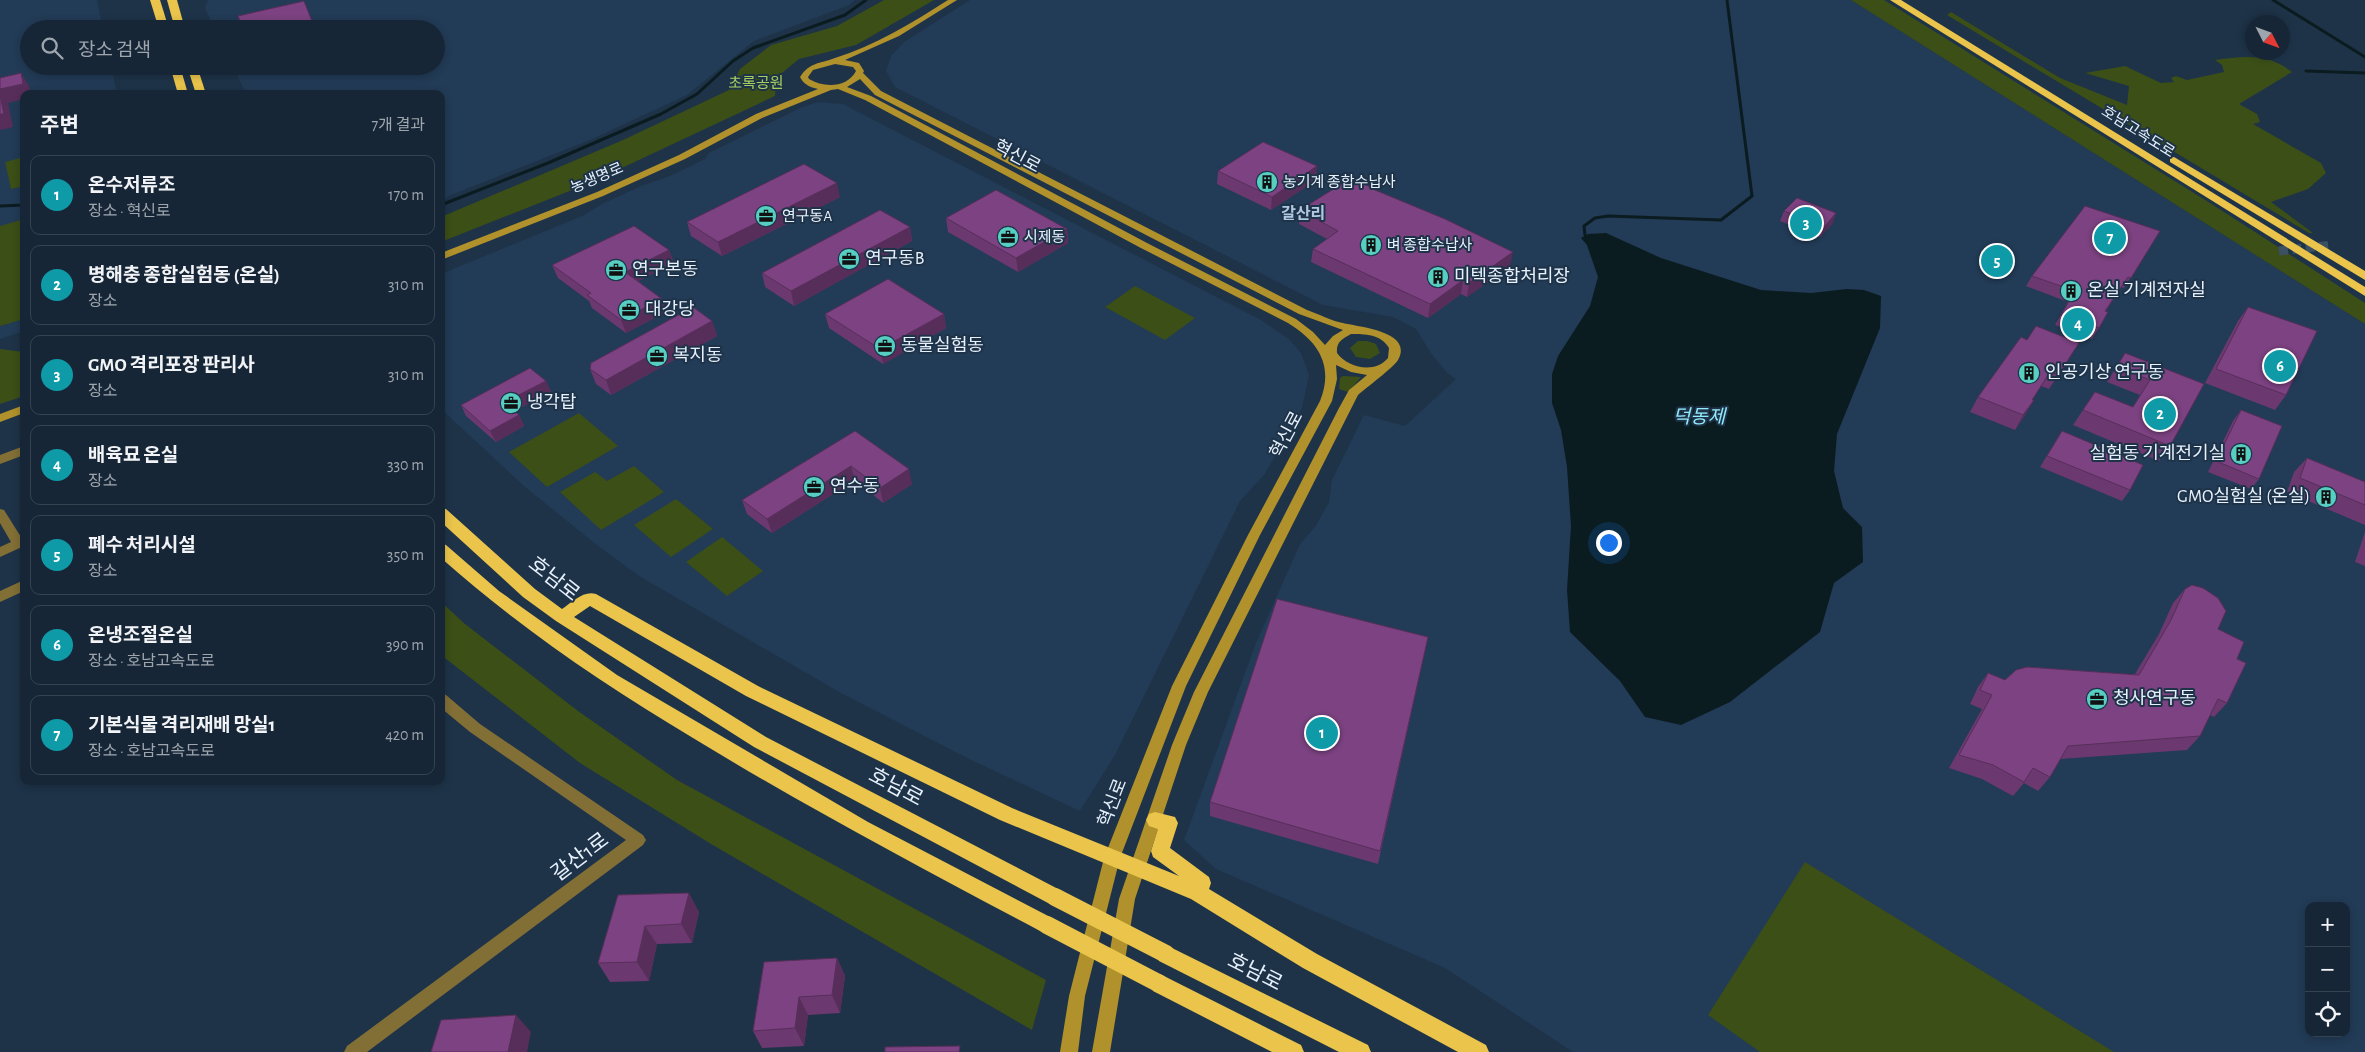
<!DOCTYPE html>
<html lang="ko">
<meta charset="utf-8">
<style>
body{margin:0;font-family:"Alegreya Sans","Noto Sans KR",sans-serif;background:#233242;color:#f1f3f6}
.controls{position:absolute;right:15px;bottom:15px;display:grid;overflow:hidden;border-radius:10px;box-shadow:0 2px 8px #0003}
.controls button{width:45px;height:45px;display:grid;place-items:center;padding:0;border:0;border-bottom:1px solid #354351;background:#162636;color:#f1f3f6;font:25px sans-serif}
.compass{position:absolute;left:2245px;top:15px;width:45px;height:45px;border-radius:50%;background:#162636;box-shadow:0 2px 8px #0003;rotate:132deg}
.you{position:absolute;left:1608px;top:542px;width:18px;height:18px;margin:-12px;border:4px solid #fff;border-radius:50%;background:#1a73e8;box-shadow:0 0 0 8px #1a73e833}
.badge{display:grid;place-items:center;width:32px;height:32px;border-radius:50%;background:#95b2f1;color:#fff;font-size:16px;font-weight:700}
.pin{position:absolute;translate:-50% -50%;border:2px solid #fff;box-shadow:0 1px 5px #0006}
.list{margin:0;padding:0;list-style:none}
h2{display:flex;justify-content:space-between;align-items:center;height:65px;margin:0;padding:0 20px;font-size:21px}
h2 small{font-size:16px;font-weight:400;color:#9ea5ad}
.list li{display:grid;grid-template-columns:32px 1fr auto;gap:15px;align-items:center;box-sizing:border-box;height:80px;margin:0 10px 10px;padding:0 10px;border:1px solid #354351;border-radius:10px}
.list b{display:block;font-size:19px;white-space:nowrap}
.list p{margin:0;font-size:16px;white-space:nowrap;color:#9ea5ad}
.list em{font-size:16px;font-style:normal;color:#9ea5ad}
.icon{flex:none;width:28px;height:28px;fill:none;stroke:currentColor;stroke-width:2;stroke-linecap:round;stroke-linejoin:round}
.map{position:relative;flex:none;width:2365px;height:1052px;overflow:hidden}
.search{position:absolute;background:#162636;box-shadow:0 2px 8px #0003;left:20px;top:20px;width:425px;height:55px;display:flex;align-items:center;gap:12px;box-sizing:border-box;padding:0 18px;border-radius:28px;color:#9ea5ad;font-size:19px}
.panel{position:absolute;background:#162636;box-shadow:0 2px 8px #0003;left:20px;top:90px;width:425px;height:695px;border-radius:10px}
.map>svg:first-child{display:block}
</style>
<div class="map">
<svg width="2365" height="1052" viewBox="0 0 2365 1052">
<rect width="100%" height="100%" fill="#1e3348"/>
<!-- built -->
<g fill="#223b56" fill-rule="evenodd">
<path d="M0,0H97L103,29H29V66H111L117,94H24V331L0,339Z"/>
<path d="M208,0H855L849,5L754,41L687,95L590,140L441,199V94H246L233,66H436V29H215L205,8Z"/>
<path d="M970,0H1851L2365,324V1052H1573L1445,968L1216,869L1184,840L1256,643L1300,544L1315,527L1329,502L1332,480L1364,415L1405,426L1456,379L1447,373L1430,352L1416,329L1393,317L1323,305L895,87L886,71L891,56L904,42ZM2309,906H2346V1033H2309Z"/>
<path d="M818,102L843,104L1261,320L1289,339L1301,353L1309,375L1302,408L1265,474L1240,501L1115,755L1080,811L969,759L841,693L639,576L593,542L525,487L441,409V274L582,216L604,203L641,186L670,176L705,159L709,153L800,108Z"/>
</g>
<!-- green -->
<g fill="#3b4f17">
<path d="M884,0H934L856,45L799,59L776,78L775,96L592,182L441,242V217L623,140L729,90L740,69L771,45L837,26Z"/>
<path d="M1851,0H1884L2210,203L2365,303V324Z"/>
<path d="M1951,12L2060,78L2127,105L2129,86L2085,73L2125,66L2161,83L2174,82L2171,78L2176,76L2187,80L2224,72L2222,65L2215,60C2245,56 2268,53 2292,72L2239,104L2257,114L2260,122L2253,124L2321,163L2326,173L2308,189L2271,202L2313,233H2309L1947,15Z"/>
<path d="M24,157V186L11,189L5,162Z"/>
<path d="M24,219V319L0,326V226Z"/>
<path d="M1135,286L1195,318L1165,340L1105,307Z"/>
<path d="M1358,341H1367L1376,344L1380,353L1370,359L1356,357L1350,348Z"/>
<path d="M0,349L24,352V396L0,404Z"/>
<path d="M1343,376L1361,377L1348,392L1339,389L1340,378Z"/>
<path d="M579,413L618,446L547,487L509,452Z"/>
<path d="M634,466L664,492L601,530L560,492L595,472L607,481Z"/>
<path d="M676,499L713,529L671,557L634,525Z"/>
<path d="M722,537L763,571L727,596L686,562Z"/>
<path d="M441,602L465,624L578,711L677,780L1046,980L1032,1030L711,844L580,763L441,655Z"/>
<path d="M1805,862L2114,1052H1760L1708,1015Z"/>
</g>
<!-- water -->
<path fill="#0b1c20" d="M1606,233L1661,258L1761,290L1811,293L1847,289L1864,290L1881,296L1880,328L1837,434L1834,471L1843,508L1862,527L1863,562L1834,583L1820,632L1730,702L1681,725L1645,717L1620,681L1570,632L1567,590L1571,526L1567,467L1561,430L1552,403V374L1558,356L1590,306L1598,277L1587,245L1581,238L1588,234Z"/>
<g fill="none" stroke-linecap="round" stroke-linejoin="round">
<!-- stream -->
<g stroke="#0b1c20" stroke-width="3">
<path d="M2273,0L2365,57"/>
<path d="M2306,71L2365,73"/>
<path d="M441,205L548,163L661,114L697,94L733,61L753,48L845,15L866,0"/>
<path d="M0,206L24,205"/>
<path d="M1585,235L1584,226L1595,218L1608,216L1721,220L1752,196L1727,0"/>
</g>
<!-- street-tunnel -->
<path stroke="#3c5063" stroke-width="9" stroke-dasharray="9 4.5" stroke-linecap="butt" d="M2279,251L2332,245"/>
<!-- street -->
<g fill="#826f36" fill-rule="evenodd">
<path d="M24,446V455L0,464V455Z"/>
<path d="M0,509L4,510L21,537L24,536V546L0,557V547L11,542L0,523Z"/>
<path d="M24,580V591L0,602V591Z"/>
<path d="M441,693L446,695L480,724L643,835L646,840L643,845L367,1052H344L347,1046L626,840L470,732L441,708Z"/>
</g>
<!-- secondary -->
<g fill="#b0912b" fill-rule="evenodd">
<path d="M948,0H957L899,36L845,60L859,63L864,71L863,73L881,91L1307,310C1319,314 1331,321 1343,323C1358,327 1414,331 1398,360C1394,367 1366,388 1358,395L1208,692L1186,745L1135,899L1110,1052H1092L1119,899L1172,745L1194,692L1339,408L1349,390L1367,375L1351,372L1336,365L1337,379L1332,401L1260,535L1186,686L1120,858L1085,996L1078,1052H1060L1069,996L1104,858L1172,686L1248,535L1320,401C1334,366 1319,342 1288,323L1139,247L865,100L838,89L831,90L762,118L685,159L603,196L441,260V253L597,192L679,155L756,114L818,89C810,87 804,85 800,77C810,62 819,64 835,58C876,45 912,23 948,0ZM835,64L853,67L856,71C847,88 824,88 809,79L808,77L813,70ZM860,79L875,95L1299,314L1343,330L1333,336L1325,345L1313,332L1296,319L1147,243L871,96L847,87ZM1351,334C1365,334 1381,334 1389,348L1388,358C1375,374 1348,368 1337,353C1336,342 1342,339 1351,334Z"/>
<path d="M24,405V413L0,422V414Z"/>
</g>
<!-- highway -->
<g fill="#eac44b" fill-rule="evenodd">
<path d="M150,0H160L169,29H159Z"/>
<path d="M167,0H177L185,29H175Z"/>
<path d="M1890,0H1901L2365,287V296Z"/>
<path d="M170,66H180L188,94H178Z"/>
<path d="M187,66H197L206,94H196Z"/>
<path d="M2174,157L2365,271V280L2170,162V158Z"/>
<path d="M441,508L446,509L535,589L562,609C572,602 584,590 596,594L758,686L1012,808L1179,876L1153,857L1151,851L1158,829L1149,826L1146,820L1149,814L1155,812L1175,817L1178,823L1170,848L1209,877L1211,883L1209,889L1317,954L1486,1045L1489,1052H1458L1303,968L1191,899L1000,820L746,696L590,606L574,617L766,737L1062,891L1065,897L1062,903L1055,906L1048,903L754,747L556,621L523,597L441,522Z"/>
<path d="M441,543L446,545L499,591L617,675L868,822L1054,919L1057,925L1054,931L1047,934L1040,931C923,869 806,807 693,738C603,684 520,628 441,558Z"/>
<path d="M1166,945L1368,1045L1371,1052H1339L1159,961L1156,954L1159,947Z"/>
<path d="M1160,974L1301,1045L1304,1052H1272L1153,991L1150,984L1153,977Z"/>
</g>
<!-- highway-bridge -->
<g stroke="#eac44b" stroke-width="18">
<path d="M1055,897L1166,954"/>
<path d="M1047,925L1160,984"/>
</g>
</g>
<!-- wall -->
<g fill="#6b396f">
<path d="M1218,171L1316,180L1271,210L1217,184Z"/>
<path d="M1377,190L1376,191L1510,266L1467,297L1461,294L1428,318L1311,262L1313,249L1327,239L1299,224L1300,210Z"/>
<path d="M840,197L722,256L691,236L687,222Z"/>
<path d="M1784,211L1836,213L1832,224L1820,237L1780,221Z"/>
<path d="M946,218L1067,229L1068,243L1018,272L948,232Z"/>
<path d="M910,227L912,241L794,306L765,287L762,273Z"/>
<path d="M2160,231L2124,288L2121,287L2106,311L2099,328L2092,339L2055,325L2068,302L2026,286L2032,276Z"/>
<path d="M669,250L674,263L638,281L662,299L666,312L626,333L592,308L589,301L558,278L552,265Z"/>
<path d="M2248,307L2286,395L2275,410L2205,383L2238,321Z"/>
<path d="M825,314H944L946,328L883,364L829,328Z"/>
<path d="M712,321L717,336L611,395L596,384L590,369Z"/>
<path d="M2125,353L2204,384L2170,446L2159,461L2073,425L2095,392L2133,407L2140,395L2107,382Z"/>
<path d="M2070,358L2049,389L2041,386L2032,400H2034L2025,415L2015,430L1970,412L1978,397Z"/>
<path d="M546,381L551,392L514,411L519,415L524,426L496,442L466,416L461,405Z"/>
<path d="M2241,410L2259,479L2251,489L2208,472L2233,421Z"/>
<path d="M855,431L912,484L883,503L855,480L772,533L747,514L742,500Z"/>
<path d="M2062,431L2130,490L2122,501L2040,467Z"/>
<path d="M2307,458L2365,482V525L2287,492L2294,472Z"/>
<path d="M2365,532V566L2355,562Z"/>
<path d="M2185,589L2218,629L2237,659L2227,703L2214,717L2210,715L2200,736L2187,750L2060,759L2050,777L2038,791L2024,783L2013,796L1982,779L1949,768L1982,709L1970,704L1978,687L1988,673L2005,680L2135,674L2159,634L2173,603Z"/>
<path d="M1428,637L1378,864L1210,816V802Z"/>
<path d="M618,895L699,912L692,943L657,944L649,981L610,982L598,963Z"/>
<path d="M837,958L845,976L840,1013L808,1015L804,1046L762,1048L753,1031Z"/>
</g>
<!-- shaded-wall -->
<g fill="#572e5a">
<path d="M304,1L316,29H290Z"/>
<path d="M21,73L29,86L31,94H24V99L8,103L13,127L0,130V89Z"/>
<path d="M1317,166L1316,180L1271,210L1272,197Z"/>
<path d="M837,183L840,197L722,256L718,242Z"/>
<path d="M1836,213L1832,224L1820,237L1824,227Z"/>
<path d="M910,227L912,241L794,306L791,291Z"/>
<path d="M1067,229L1068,243L1018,272L1016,258Z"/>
<path d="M669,250L674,263L630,285L625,272Z"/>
<path d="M1513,252L1510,266L1467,297L1469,283Z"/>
<path d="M1463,280L1461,294L1428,318L1430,304Z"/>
<path d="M662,299L666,312L626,333L621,320Z"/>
<path d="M944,314L946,328L883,364L880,349Z"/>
<path d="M712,321L717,336L611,395L606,380Z"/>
<path d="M2079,343L2070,358L2049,389L2058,375Z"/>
<path d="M546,381L551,392L510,413L505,402Z"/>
<path d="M2034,400L2025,415L2015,430L2023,415Z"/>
<path d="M519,415L524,426L496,442L490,431Z"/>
<path d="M851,466L855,480L772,533L767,519Z"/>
<path d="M909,469L912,484L883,503L880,488Z"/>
<path d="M689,893L699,912L692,943L681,924Z"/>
<path d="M645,926L657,944L649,981L637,962Z"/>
<path d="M837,958L845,976L840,1013L832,995Z"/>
<path d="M799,997L808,1015L804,1046L795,1028Z"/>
<path d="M516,1015L531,1032L527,1052H508Z"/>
</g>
<!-- building -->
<g fill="#7c4281" stroke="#572e5a">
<path d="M304,1L313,24L290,29H243L238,16Z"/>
<path d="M21,73L23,84L0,89V78Z"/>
<path d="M0,96L4,114H0Z"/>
<path d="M1263,142L1317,166L1272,197L1218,171Z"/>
<path d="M804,164L837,183L718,242L687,222Z"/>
<path d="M1351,178L1377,190H1375L1445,219L1513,252L1469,283L1463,280L1430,304L1313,249L1338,231L1300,210Z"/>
<path d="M996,190L1067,229L1016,258L946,218Z"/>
<path d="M1797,198L1836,213L1824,227L1784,211Z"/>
<path d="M2085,206L2160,231L2131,278L2128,277L2105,311L2108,312L2099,328L2061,315L2075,291L2032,276Z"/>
<path d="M880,210L910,227L791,291L762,273Z"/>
<path d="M634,226L669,250L625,272L662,299L621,320L587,295L591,293L552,265Z"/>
<path d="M888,279L944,314L880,349L825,314Z"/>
<path d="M693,307L712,321L606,380L590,369L591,363Z"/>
<path d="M2248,307L2317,331L2286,395L2216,369Z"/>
<path d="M2036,326L2079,343L2058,375L2050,372L2032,400H2034L2023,415L1978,397L2021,337L2027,340Z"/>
<path d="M2125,353L2204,384L2170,446L2083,410L2095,392L2133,407L2150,380L2117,367Z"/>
<path d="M530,368L546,381L505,402L519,415L490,431L461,405Z"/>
<path d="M2241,410L2282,426L2259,479L2216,461Z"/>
<path d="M855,431L909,469L880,488L851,466L767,519L742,500Z"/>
<path d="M2062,431L2143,465L2130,490L2047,456Z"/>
<path d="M2307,458L2365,482V505L2300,478Z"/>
<path d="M2192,585L2203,588L2218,598L2226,611L2218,629L2244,642L2237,659L2246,663L2227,703L2218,699L2200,736L2068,746L2050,777L2033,768L2024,782L1993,765L1959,755L1992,695L1980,690L1988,673L2005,680L2016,670L2027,667L2139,675L2171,620L2185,589Z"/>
<path d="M1277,599L1428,637L1380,851L1210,802Z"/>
<path d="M689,893L681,924L645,926L637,962L598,963L618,895Z"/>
<path d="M837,958L832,995L799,997L795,1028L753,1031L764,962Z"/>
<path d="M516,1015L508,1052H431L441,1020Z"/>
<path d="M960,1046L959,1052H885V1047Z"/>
</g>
<!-- icons -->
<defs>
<g id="building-disc" transform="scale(1.125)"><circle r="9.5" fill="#57cec2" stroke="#1e3348"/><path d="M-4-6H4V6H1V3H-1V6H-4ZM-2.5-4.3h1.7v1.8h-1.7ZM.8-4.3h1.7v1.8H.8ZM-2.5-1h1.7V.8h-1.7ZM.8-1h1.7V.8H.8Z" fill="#111"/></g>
<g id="office-disc" transform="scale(1.125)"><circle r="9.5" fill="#57cec2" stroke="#1e3348"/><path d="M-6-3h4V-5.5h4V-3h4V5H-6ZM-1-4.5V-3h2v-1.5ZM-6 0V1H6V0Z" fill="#111"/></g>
</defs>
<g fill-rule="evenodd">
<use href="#building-disc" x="1267" y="182"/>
<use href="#office-disc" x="766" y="216"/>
<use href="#office-disc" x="1008" y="237"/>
<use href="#building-disc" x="1371" y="245"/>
<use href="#office-disc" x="849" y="259"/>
<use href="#office-disc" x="616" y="270"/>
<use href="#building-disc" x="1438" y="277"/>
<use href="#building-disc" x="2071" y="291"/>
<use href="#office-disc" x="629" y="310"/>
<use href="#office-disc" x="885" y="346"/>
<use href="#office-disc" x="657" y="356"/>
<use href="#building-disc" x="2029" y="373"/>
<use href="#office-disc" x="511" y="403"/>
<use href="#building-disc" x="2241" y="454"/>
<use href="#office-disc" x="814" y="487"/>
<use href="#building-disc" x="2326" y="497"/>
<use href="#office-disc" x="2097" y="699"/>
</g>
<g text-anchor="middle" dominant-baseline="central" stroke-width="4" stroke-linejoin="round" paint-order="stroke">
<!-- far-park labels -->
<g font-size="15" fill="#a6cf5f" stroke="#1e3348">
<text x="756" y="83">초록공원</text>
</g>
<!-- far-street labels -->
<g font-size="15" fill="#e7f1fd" stroke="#1e3348">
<text transform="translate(2138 132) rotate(32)">호남고속도로</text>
<text transform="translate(597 178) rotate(-23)">농생명로</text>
</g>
<!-- far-poi labels -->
<g font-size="15" fill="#e7f1fd" stroke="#1e3348" text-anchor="start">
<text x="1283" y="182">농기계 종합수납사</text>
<text x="782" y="216">연구동A</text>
<text x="1024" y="237">시제동</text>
<text x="1387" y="245">벼 종합수납사</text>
</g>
<!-- far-quarter labels -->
<g font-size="16" font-weight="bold" fill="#b0c8e3" stroke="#1e3348">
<text x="1303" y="214">갈산리</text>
</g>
<!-- street labels -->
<g font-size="18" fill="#e7f1fd" stroke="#1e3348">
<text transform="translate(1017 157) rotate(28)">혁신로</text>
<text transform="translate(1287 435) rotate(-62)">혁신로</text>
<text transform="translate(1113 803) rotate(-69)">혁신로</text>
</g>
<!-- poi labels -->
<g font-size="18" fill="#e7f1fd" stroke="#1e3348" text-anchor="start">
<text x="865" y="259">연구동B</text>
<text x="632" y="270">연구본동</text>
<text x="1454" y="277">미텍종합처리장</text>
<text x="2087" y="291">온실 기계전자실</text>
<text x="645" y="310">대강당</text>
<text x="901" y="346">동물실험동</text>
<text x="673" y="356">복지동</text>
<text x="2045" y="373">인공기상 연구동</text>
<text x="527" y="403">냉각탑</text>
<text x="2225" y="454" text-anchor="end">실험동 기계전기실</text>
<text x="830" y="487">연수동</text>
<text x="2310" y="497" text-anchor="end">GMO실험실 (온실)</text>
<text x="2113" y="699">청사연구동</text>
</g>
<!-- water labels -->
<g font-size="19" font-style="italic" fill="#92ebfd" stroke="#1e3348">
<text x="1699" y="417">덕동제</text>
</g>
<!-- near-street labels -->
<g font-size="21" fill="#e7f1fd" stroke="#1e3348">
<text transform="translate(554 579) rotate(38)">호남로</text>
<text transform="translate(896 787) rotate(28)">호남로</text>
<text transform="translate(580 857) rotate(-37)">갈산1로</text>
<text transform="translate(1255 972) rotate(27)">호남로</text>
</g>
</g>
</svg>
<div class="controls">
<button>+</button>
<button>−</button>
<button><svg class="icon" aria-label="locate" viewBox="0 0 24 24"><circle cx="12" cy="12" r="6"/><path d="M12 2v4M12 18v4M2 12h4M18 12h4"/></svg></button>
</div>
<svg class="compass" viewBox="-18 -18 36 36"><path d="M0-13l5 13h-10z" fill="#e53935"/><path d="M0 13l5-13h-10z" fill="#9ea5ad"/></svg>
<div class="you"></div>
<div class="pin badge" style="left:1322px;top:733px;background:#0f9aa8">1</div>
<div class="pin badge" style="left:2160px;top:414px;background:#0f9aa8">2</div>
<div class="pin badge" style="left:1806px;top:223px;background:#0f9aa8">3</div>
<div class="pin badge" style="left:2078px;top:324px;background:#0f9aa8">4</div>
<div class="pin badge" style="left:1997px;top:261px;background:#0f9aa8">5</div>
<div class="pin badge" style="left:2280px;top:366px;background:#0f9aa8">6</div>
<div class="pin badge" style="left:2110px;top:238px;background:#0f9aa8">7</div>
<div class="search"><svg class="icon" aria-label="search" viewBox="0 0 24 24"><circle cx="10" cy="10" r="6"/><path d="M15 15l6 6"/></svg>장소 검색</div>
<section class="panel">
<h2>주변<small>7개 결과</small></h2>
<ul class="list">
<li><span class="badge" style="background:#0f9aa8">1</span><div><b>온수저류조</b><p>장소 · 혁신로</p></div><em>170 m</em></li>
<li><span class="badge" style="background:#0f9aa8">2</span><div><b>병해충 종합실험동 (온실)</b><p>장소</p></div><em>310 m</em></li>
<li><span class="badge" style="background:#0f9aa8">3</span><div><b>GMO 격리포장 판리사</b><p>장소</p></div><em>310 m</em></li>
<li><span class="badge" style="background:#0f9aa8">4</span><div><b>배육묘 온실</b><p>장소</p></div><em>330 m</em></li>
<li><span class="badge" style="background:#0f9aa8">5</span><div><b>폐수 처리시설</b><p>장소</p></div><em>350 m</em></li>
<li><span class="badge" style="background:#0f9aa8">6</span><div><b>온냉조절온실</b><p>장소 · 호남고속도로</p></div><em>390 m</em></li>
<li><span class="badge" style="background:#0f9aa8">7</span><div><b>기본식물 격리재배 망실1</b><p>장소 · 호남고속도로</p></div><em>420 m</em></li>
</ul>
</section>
</div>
